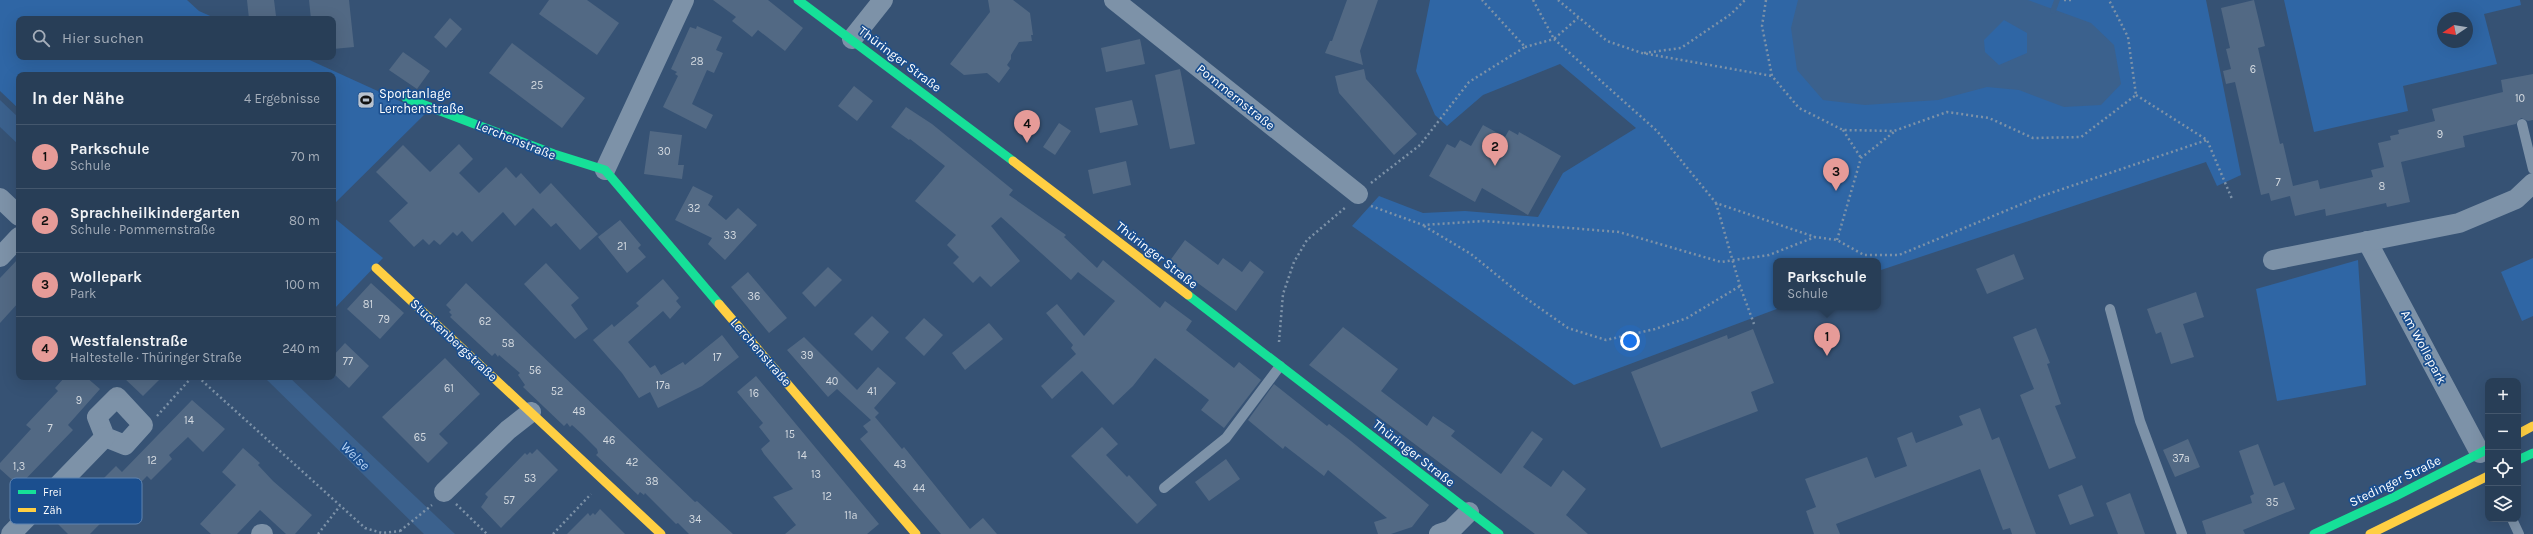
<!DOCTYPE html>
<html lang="de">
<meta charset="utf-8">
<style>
body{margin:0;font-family:Karla,sans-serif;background:#344961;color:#f1f3f6}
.controls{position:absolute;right:12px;bottom:12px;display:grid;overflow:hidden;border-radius:8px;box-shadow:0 4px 16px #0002}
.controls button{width:36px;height:36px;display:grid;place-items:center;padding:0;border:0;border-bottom:1px solid #44576d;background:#283e57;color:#f1f3f6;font:20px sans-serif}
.compass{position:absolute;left:2437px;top:12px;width:36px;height:36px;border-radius:50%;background:#283e57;box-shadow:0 4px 16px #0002;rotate:258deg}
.you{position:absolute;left:1630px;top:341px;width:14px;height:14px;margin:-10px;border:3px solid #fff;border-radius:50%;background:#1a73e8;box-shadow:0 0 0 6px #1a73e833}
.badge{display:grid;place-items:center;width:26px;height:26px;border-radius:50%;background:#e69b98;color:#111;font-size:13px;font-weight:700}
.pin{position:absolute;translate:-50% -33px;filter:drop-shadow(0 1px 2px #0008)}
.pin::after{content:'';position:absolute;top:21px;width:14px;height:12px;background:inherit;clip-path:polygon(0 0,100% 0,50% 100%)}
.popup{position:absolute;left:1773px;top:258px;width:108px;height:52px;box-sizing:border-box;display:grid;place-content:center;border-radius:8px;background:#283e57;filter:drop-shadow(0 1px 3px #0005);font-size:13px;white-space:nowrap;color:#a5aeba}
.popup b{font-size:15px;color:#f1f3f6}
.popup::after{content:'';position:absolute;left:50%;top:100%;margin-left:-8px;border:8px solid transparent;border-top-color:#283e57}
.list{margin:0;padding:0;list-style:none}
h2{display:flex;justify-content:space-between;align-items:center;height:52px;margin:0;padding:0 16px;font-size:17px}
h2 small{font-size:13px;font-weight:400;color:#a5aeba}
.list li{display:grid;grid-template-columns:26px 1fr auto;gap:12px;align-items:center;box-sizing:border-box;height:64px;padding:0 16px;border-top:1px solid #44576d}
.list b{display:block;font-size:15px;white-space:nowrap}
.list p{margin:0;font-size:13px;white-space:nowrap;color:#a5aeba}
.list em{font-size:13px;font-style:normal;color:#a5aeba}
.icon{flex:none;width:22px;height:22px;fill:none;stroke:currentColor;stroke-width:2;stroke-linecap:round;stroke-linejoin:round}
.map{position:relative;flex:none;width:2533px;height:534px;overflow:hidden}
.search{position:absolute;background:#283e57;box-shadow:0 4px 16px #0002;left:16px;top:16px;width:320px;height:44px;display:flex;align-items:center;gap:10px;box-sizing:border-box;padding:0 14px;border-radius:8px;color:#a5aeba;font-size:15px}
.panel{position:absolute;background:#283e57;box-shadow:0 4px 16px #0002;left:16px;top:72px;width:320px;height:308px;border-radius:8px}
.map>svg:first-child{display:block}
</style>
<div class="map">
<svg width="2533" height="534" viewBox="0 0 2533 534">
<rect width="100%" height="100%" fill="#365274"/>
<!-- green -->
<g fill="#2f66a5" fill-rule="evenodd">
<path d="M0,0H187L199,11L217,19H19V57H303L426,113L333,205V75H19V109L0,91Z"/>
<path d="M1430,0H2206L2241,175L2217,186L2206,162L1878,271V261H1776V307H1782L1574,385L1352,226L1379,196L1423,213L1465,211L1538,217L1563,173L1636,128L1560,64L1483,95L1447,126L1435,115L1416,71Z"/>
<path d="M2284,0H2520L2521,5L2484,14L2497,64L2403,86L2408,111L2314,132ZM2443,18H2467V42H2443Z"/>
<path d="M333,217L383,258L333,310Z"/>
<path d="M2533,258V316L2522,321L2501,272Z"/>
<path d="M2358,260L2366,385L2277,401L2256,289Z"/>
</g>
<!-- water -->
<g fill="#3b618d" fill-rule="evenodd">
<path d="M1798,0H2028L2091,23L2114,45L2121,84L2101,105L2064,107L2019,90L1987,87L1938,100L1865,105L1823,100L1797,70L1791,28ZM2004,20L2027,33V53L1999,65L1985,52L1984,40Z"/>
<path d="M0,100L19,118V145L0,127Z"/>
<path d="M264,377H289L455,534H424Z"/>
</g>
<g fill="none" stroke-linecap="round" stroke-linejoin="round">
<!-- stream -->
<path stroke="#3b618d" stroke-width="5.5" d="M2053,11L2057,0"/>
</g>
<!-- building -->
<g fill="#526984">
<path d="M247,0H274L276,16L249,19Z"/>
<path d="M309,0H349L354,47L333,49V19H311Z"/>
<path d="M549,0H587L619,23L597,55L539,14Z"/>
<path d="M713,0H768L803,28L785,51L758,30L752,37L732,21L736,17Z"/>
<path d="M988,0H1013L1030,13L1033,35H1031L1032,41L1019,42L1011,55V59L1007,65L1010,68L999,83L987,73L964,75L950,64L990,12Z"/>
<path d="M1347,0H1378L1360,51L1363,65L1325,53L1330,41H1332Z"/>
<path d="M2254,0L2265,46L2258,48L2280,144L2283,143L2293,186L2318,180L2320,189L2373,177L2371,170L2384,167L2378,143L2391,140L2390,136L2399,134L2398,130L2435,121L2432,109L2503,92L2501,80L2533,74V120L2528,121L2521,118L2516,124L2463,136L2465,147L2401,162L2410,202L2387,207L2386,203L2326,216L2325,209L2295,216L2290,196L2271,201L2269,193L2261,195L2235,82L2226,84L2223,71L2231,69L2226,49L2230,48L2221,8Z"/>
<path d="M450,18L462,29L446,48L434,37Z"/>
<path d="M697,26L722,37L716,50L723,53L714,73L707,70L692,104L713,115L706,129L663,107L678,76L675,74L677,72L671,69L690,27L696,29Z"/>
<path d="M1140,39L1145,64L1106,72L1101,48Z"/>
<path d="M512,43L585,98L562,128L489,73Z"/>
<path d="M403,52L430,71L417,89L389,70Z"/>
<path d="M1180,69L1195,144L1170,149L1155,75Z"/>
<path d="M1364,69L1366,79L1417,134L1394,155L1339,93L1335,76Z"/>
<path d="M854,86L873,101L857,121L838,106Z"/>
<path d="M1132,100L1138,125L1100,133L1095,108Z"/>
<path d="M906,107L932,124L1013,190L1009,195L1066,235L1064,237L1097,268L1103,260L1160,308L1165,301L1192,321L1186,330L1234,368L1239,362L1261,380L1224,428L1201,410L1209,400L1155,358L1133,386L1113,405L1082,371L1052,399L1041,386L1076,354L1071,348L1073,345L1046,313L1057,304L1084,336L1115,301L1078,272L1071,280L1001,217L991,226L1020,261L991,287L980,276L973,283L953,263L959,257L947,245L956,235L915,201L945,166L910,139L909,140L891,127Z"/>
<path d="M1059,123L1071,131L1055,155L1043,147Z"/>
<path d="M1483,125L1505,137L1509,130L1518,135L1519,132L1561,156L1528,215L1482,188L1475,202L1429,176L1447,144L1455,148L1460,140L1471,146Z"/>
<path d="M650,131L682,135L678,165H684L682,179L644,174Z"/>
<path d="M459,144L473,159L459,173L479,193L506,167L516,178L521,173L540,194L551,183L598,234L580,250L556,223L551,227L533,208L515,226L503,212L472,242L462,231L457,236L453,232L440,245L434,240L429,245L423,239L414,247L389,221L408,203L376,172L403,145L430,172Z"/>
<path d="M1126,161L1131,185L1093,194L1088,170Z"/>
<path d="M693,186L713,196L708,205L726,220L738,208L757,225L725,260L708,244L712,238L675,220Z"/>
<path d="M620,220L641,245L638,248L646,257L627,273L598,237Z"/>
<path d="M1185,240L1218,265L1223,258L1242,272L1250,261L1264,272L1236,311L1169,262Z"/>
<path d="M2014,254L2024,279L1987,294L1976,269Z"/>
<path d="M19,258V302L0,323V278Z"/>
<path d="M546,263L579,298L571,305L588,329L575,339L524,284Z"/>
<path d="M828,267L842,280L815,307L802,293Z"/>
<path d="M748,272L787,318L769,333L731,287Z"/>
<path d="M663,279L679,298L676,301L681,307L670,319L663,311L628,342L650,368L655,365L661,375L683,362L685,365L722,335L739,357L702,386L658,408L650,392L639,398L622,373L593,340L612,324L614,327L639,306L636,303Z"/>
<path d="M371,283L404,313L380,339L347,309Z"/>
<path d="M466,283L695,502L697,501L733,534H689L678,523L676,524L645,493L644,495L640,492L638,495L596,455L598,453L597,449L582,434L572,425L570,427L567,423L564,426L523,387L525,385L518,375L520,373L499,355L498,357L495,353L492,356L450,317L452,315L449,312L451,310L446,305Z"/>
<path d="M2196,292L2204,317L2183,324L2194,357L2171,364L2161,332L2156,334L2147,309Z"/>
<path d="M872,316L889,332L872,351L854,334Z"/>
<path d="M924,318L943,335L924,356L905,338Z"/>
<path d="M989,323L1003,339L965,370L952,353Z"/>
<path d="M1343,327L1398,369L1381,391L1427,426L1433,416L1455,431L1451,436L1501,474L1532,431L1543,439L1523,467L1551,487L1563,470L1586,489L1566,515L1588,534H1535L1309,365Z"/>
<path d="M2036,328L2050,363L2047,364L2061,404L2055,406L2076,458L2049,469L2020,395L2034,389L2013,337Z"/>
<path d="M1753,329L1774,383L1751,392L1758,411L1661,448L1631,372L1727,335L1728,339Z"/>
<path d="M804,337L857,390L878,367L896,383L874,408L879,413L875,417L902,449L904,447L970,529L983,518L997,534H941L860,439L868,432L863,426L871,420L837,389L828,397L787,350Z"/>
<path d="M345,343L369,366L349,388L333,373V356Z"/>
<path d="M445,358L480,394L439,434L448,443L428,463L382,417Z"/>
<path d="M756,376L879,524L867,534H785L796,525L773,497L793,489L764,454L761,449L770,441L759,427L763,423L737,392Z"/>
<path d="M65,377H86L100,389L68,425L73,430L19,486L0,469V463L31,429L26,425L58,391L55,388Z"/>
<path d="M123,377H162L143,396Z"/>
<path d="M1274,384L1327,426L1329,424L1351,441L1429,505L1412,527L1391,534H1378L1374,522L1387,518L1328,470L1324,476L1285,446L1283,449L1248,420Z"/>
<path d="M192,400L225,429L203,452L188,437L169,455L172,459L151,480L147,476L90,534H68L58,524L116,466L122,472Z"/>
<path d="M1980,408L1992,440L1999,437L2036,534H2012L2010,528L2003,530L1980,469L1836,524L1840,534H1814L1806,511L1816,507L1805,479L1867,457L1875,478L1907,466L1897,438L1912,432L1916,443L1963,425L1959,416Z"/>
<path d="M1102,427L1118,444L1106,455L1127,477L1129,475L1157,505L1137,524L1071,456Z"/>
<path d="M2188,439L2200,467L2175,477L2163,450Z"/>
<path d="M2258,444L2274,486L2284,482L2295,509L2243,530L2245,534H2206L2202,521L2252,503L2250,496L2254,494L2239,451Z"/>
<path d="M243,448L260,463L258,465L273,481L312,515L295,534H286L260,510L237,534H211L200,524L236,485L222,472Z"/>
<path d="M537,449L558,470L501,528L481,507L488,497L485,494L525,453L527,455L530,452L532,454Z"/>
<path d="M1226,459L1240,479L1209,501L1195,482Z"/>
<path d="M2082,485L2094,516L2070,525L2058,495Z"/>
<path d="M2130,493L2145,534H2118L2106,503Z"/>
<path d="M600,509L625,534H567L588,513L590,516L593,513L595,515Z"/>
</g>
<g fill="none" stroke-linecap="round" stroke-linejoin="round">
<!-- path -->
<g stroke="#7d92a8" stroke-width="2.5" stroke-dasharray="2 3" stroke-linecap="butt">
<path d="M1533,0L1554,39L1578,18"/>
<path d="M1558,0L1607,41L1642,53L1772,76"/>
<path d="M1766,0L1762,26L1772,76L1799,108L1843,130L1894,131L1947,112L1989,118L2033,138L2081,137L2136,95L2128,37L2109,0"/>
<path d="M2064,0H2071"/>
<path d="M1525,47L1554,39L1657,131L1716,203L1815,237L1837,240L1864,255H1899L2039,197L2207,140"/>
<path d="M1644,53L1681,48L1731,14L1745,0"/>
<path d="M2136,95L2207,140L2232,199"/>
<path d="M1843,130L1861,158"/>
<path d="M1371,183L1420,145L1469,82L1525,47L1482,0"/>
<path d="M1716,203L1740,286L1754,324"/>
<path d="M1371,206L1423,225L1484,221L1619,232L1721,262L1769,255L1815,237"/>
<path d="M1424,226L1471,254L1520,294L1568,328L1606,340L1655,329L1687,318L1740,286"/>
<path d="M1837,240L1861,158L1894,132"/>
<path d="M1279,342L1283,294L1294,262L1307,240L1346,207"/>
<path d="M198,377L365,528L382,533L400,531L401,534"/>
<path d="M157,416L192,377"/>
<path d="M456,504L487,534"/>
<path d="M400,531L432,505"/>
<path d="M318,534L340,506"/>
<path d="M553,534L591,494"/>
</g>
<!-- lane -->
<g stroke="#7d92a8" stroke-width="10">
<path d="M2522,124L2533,169"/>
<path d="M2110,309L2140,421L2182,534"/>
<path d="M1164,488L1226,438L1280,366"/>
<path d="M2512,519L2519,534"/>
</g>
<!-- street -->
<g stroke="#7d92a8" stroke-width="20">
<path d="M1114,0L1358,194"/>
<path d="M852,39L883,0"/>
<path d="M605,170L684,0"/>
<path d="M0,198L19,216"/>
<path d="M2367,241L2480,453"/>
<path d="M0,257L19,237"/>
<path d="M2273,260L2459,223L2516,199L2533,183"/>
<path d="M117,397L143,425L125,445L105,437L97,417Z"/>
<path d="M444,492L508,430L531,412"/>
<path d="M11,534L105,437"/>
<path d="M261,534H263"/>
<path d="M1439,534L1451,530L1469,512"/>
</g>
<!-- fast -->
<g stroke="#16e098" stroke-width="9">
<path d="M798,0L1013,161"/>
<path d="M406,98L554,154L605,170L719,304"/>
<path d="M1188,295L1499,534"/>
<path d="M2518,460L2533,453"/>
<path d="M2314,534L2394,497L2488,449"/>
</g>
<!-- slow -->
<g stroke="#ffcf43" stroke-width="9">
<path d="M1013,161L1188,295"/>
<path d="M376,268L661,534"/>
<path d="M719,304L916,534"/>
<path d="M2518,434L2533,426"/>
<path d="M2370,534L2488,476"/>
</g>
</g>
<!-- icons -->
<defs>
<g id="stadium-square" transform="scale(0.9)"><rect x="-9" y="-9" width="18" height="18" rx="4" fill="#b9c2ce" stroke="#1b4f8f"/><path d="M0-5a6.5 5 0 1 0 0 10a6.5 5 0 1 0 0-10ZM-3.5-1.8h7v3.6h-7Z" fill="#111"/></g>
</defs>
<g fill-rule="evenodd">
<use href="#stadium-square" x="366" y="100"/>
</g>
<g text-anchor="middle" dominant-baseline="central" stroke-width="3.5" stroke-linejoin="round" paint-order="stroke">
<!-- number labels -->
<g font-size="11" fill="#d4dae0">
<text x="697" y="61">28</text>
<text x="2253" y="69">6</text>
<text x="537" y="85">25</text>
<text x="2520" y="98">10</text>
<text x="2440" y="134">9</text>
<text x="664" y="151">30</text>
<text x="2278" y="182">7</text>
<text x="2382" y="186">8</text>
<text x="694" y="208">32</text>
<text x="730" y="235">33</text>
<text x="622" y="246">21</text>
<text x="754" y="296">36</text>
<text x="368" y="304">81</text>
<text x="384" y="319">79</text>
<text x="485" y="321">62</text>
<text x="508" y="343">58</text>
<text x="807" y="355">39</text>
<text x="717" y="357">17</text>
<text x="348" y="361">77</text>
<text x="535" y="370">56</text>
<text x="832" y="381">40</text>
<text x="663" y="385">17a</text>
<text x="449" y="388">61</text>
<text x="557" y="391">52</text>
<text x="872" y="391">41</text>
<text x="754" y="393">16</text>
<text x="79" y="400">9</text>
<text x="579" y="411">48</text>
<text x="189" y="420">14</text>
<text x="50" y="428">7</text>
<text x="790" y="434">15</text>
<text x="420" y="437">65</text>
<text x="609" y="440">46</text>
<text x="802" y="455">14</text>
<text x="2181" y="458">37a</text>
<text x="152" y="460">12</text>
<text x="632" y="462">42</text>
<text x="900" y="464">43</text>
<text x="19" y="466">1,3</text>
<text x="816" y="474">13</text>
<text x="530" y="478">53</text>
<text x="652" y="481">38</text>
<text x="919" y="488">44</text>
<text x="827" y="496">12</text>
<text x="509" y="500">57</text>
<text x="2272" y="502">35</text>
<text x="851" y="515">11a</text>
<text x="695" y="519">34</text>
</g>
<!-- street labels -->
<g font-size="13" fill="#fff" stroke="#1b4f8f">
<text transform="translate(900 59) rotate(37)">Thüringer Straße</text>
<text transform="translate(1236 97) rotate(39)">Pommernstraße</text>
<text transform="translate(516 140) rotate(22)">Lerchenstraße</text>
<text transform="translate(1157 255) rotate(38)">Thüringer Straße</text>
<text transform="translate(454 340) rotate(43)">Stuckenbergstraße</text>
<text transform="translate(2424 347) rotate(62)">Am Wollepark</text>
<text transform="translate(761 352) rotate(49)">Lerchenstraße</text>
<text transform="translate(1414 453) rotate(38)">Thüringer Straße</text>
<text transform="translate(2395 481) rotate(-26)">Stedinger Straße</text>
</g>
<!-- poi labels -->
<g font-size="13" fill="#fff" stroke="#1b4f8f" text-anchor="start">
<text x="379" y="93">Sportanlage<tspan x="379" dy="15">Lerchenstraße</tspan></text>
</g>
<!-- water labels -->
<g font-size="14" font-style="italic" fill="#b5d3f5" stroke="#1b4f8f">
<text transform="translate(355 456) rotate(44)">Welse</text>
</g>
</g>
<!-- legend -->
<rect x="10" y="478" width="132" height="46" rx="6" fill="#1b4f8f" stroke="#5f84b1" stroke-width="1"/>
<rect x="18" y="490" width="18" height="4" fill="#16e098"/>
<rect x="18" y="508" width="18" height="4" fill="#ffcf43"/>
<g font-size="11" fill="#fff">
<text x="43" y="496">Frei</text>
<text x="43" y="514">Zäh</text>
</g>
</svg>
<div class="controls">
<button>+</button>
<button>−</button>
<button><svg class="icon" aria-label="locate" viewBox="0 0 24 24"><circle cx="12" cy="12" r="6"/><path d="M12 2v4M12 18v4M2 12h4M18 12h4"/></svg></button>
<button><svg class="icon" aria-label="layers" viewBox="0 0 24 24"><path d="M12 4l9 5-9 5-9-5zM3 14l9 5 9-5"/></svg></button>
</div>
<svg class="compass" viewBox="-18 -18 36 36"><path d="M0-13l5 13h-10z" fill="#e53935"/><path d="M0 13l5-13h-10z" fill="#a5aeba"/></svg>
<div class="you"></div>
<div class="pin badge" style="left:1827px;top:356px">1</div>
<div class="popup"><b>Parkschule</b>Schule</div>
<div class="pin badge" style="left:1495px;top:166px">2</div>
<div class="pin badge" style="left:1836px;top:191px">3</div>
<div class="pin badge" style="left:1027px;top:143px">4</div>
<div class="search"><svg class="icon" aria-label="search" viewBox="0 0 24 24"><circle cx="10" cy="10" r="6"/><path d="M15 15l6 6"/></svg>Hier suchen</div>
<section class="panel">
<h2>In der Nähe<small>4 Ergebnisse</small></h2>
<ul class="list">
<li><span class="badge">1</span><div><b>Parkschule</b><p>Schule</p></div><em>70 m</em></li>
<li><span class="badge">2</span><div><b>Sprachheilkindergarten</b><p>Schule · Pommernstraße</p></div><em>80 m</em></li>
<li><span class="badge">3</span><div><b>Wollepark</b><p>Park</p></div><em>100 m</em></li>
<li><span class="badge">4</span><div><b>Westfalenstraße</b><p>Haltestelle · Thüringer Straße</p></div><em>240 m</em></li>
</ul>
</section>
</div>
